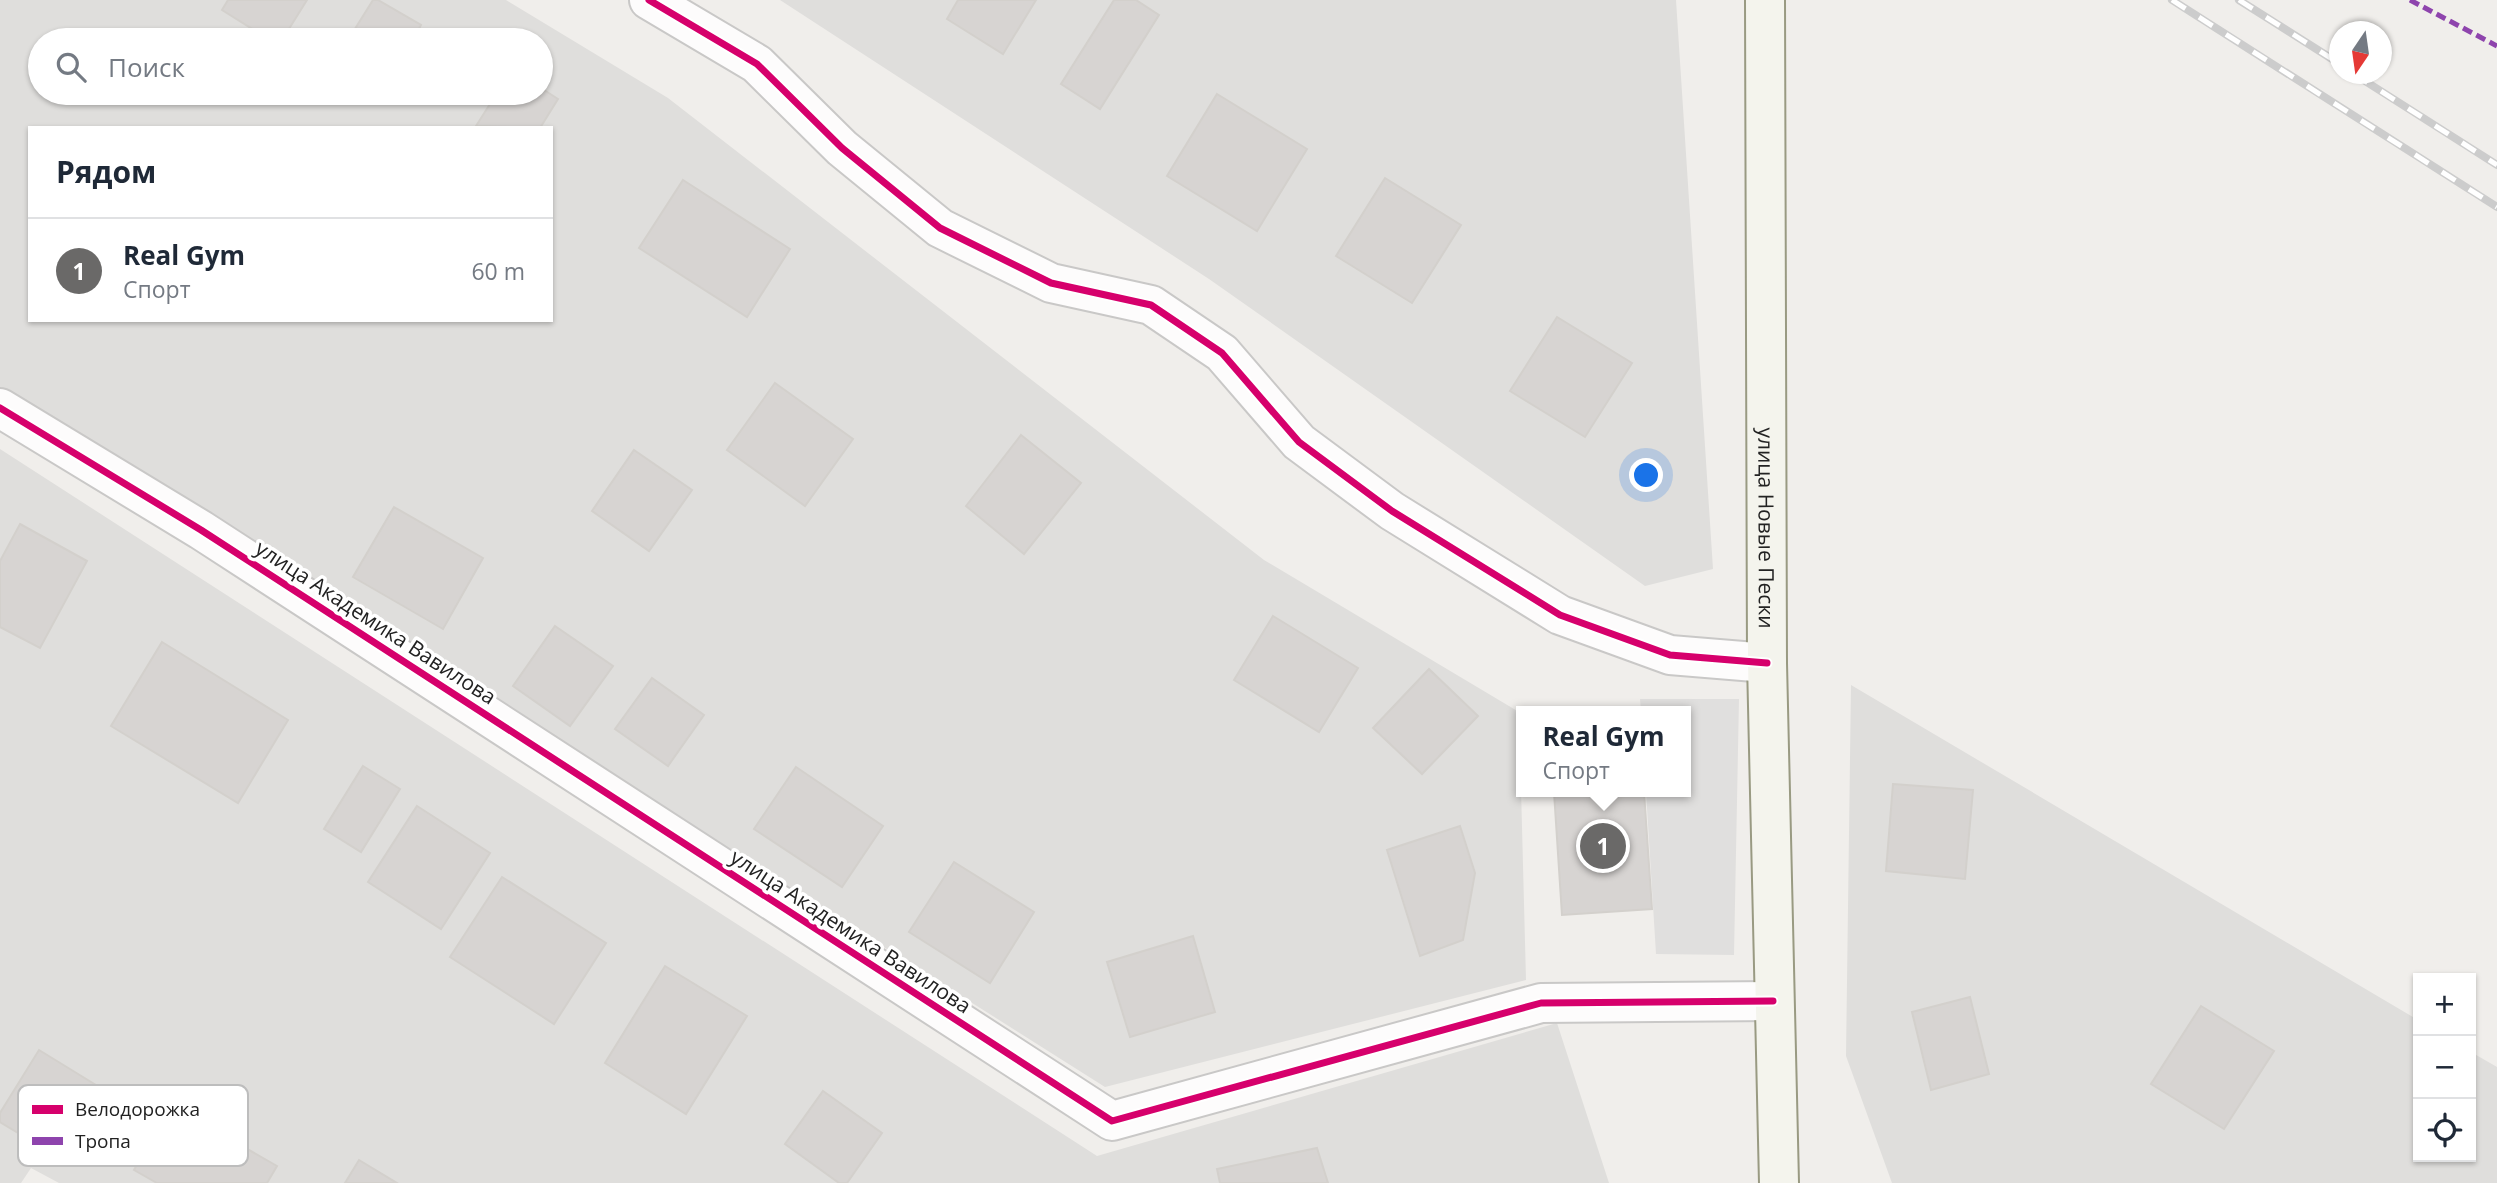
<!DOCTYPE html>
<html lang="ru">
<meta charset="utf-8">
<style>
body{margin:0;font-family:"Open Sans",sans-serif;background:#f2f2f3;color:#1f2937}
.controls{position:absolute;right:21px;bottom:21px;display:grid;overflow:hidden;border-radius:0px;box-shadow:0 2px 5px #0004}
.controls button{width:63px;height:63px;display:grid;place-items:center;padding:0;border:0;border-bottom:2px solid #e0e1e3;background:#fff;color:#1f2937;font:35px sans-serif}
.compass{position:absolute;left:2329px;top:21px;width:63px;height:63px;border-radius:50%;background:#fff;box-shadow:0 2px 5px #0004;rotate:193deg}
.you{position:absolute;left:1647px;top:476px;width:24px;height:24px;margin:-18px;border:5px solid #fff;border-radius:50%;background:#1a73e8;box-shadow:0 0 0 10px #1a73e833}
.badge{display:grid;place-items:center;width:46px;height:46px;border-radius:50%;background:#6a6968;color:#fff;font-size:23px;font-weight:700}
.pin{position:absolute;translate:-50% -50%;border:4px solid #fff;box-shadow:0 2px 7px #0006}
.popup{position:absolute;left:1516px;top:706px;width:175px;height:91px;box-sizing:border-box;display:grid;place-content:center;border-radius:0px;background:#fff;filter:drop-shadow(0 2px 5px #0005);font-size:23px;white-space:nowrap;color:#747a83}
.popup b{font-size:26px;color:#1f2937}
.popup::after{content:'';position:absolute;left:50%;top:100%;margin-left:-14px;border:14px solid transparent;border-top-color:#fff}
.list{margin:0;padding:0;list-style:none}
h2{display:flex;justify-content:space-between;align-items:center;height:91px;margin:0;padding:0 28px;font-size:30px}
h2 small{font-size:23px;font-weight:400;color:#747a83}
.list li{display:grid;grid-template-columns:46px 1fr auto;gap:21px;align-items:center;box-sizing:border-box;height:105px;padding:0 28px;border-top:2px solid #e0e1e3}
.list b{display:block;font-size:26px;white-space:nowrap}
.list p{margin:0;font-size:23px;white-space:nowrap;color:#747a83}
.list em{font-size:23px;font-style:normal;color:#747a83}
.icon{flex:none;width:38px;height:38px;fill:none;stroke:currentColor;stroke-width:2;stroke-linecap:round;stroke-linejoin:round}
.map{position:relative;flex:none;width:2497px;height:1183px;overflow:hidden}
.search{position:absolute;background:#fff;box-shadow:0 2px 5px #0004;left:28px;top:28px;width:525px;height:77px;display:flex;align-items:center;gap:18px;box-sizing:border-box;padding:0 24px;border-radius:38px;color:#747a83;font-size:26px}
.panel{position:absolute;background:#fff;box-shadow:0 2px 5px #0004;left:28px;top:126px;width:525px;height:196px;border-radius:0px}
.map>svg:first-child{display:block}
</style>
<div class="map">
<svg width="2497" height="1183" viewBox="0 0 2497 1183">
<rect width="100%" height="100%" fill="#f0eeeb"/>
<!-- residential -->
<g fill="#dfdedc" fill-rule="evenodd">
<path d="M0,0H506L668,98L1264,560L1519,712L1526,980L1105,1087L0,388ZM40,40H541V93H40ZM30,128H551V320H30Z"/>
<path d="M780,0H1676L1713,569L1645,586L1209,279Z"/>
<path d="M0,449L1097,1156L1557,1023L1609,1183H59L31,1168L21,1183H0Z"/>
<path d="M1851,685L2418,1020V1157H2471V1052L2497,1067V1183H1892L1846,1056Z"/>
</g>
<!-- parking -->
<path fill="#e0dfde" d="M1640,699H1739L1734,955L1656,954L1646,792H1685V711H1641Z"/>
<!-- building -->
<g fill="#d7d4d2" stroke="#d3d0cc" stroke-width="2">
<path d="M228,0H307L282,40H270L222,10Z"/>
<path d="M373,0H378L421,25L413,40H348Z"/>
<path d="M958,0H1036L1003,54L947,19Z"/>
<path d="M1114,0H1136L1159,15L1100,109L1061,84Z"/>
<path d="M541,88L558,99L540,128L476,126L497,93H541Z"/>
<path d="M1217,94L1307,149L1257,231L1167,176Z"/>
<path d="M1385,178L1461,225L1412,303L1336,256Z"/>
<path d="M683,180L790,249L747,317L639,248Z"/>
<path d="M1557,317L1632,363L1585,437L1510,391Z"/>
<path d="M775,383L853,439L805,506L727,450Z"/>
<path d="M1021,435L1081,483L1024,554L966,506Z"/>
<path d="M634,450L692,490L649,551L592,511Z"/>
<path d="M394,507L483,558L443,629L353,577Z"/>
<path d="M20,524L87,561L40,648L0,627V561Z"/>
<path d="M1273,616L1358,668L1319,732L1234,680Z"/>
<path d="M555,626L613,666L570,726L513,686Z"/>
<path d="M162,642L288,720L238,803L111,726Z"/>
<path d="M1429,669L1478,716L1422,774L1373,728Z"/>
<path d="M652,678L704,715L668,766L615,729Z"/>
<path d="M363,766L400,789L361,852L324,829Z"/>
<path d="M796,767L883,826L842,887L754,829Z"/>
<path d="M1893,784L1973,790L1965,879L1886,871Z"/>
<path d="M1554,792H1644L1652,909L1562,915Z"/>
<path d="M417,806L490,853L441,929L368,882Z"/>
<path d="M1460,826L1475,873L1463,940L1420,956L1387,850Z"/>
<path d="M954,862L1034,912L990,983L909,932Z"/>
<path d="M502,877L606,943L554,1024L450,957Z"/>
<path d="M1193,936L1215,1012L1130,1037L1107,962Z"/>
<path d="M665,966L747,1016L686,1114L605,1063Z"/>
<path d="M1970,997L1989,1074L1931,1090L1912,1012Z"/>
<path d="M2201,1006L2274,1051L2224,1129L2151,1084Z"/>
<path d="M39,1050L109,1093L66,1162L0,1122V1113Z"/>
<path d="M823,1091L882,1133L847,1183H839L785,1144Z"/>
<path d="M172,1106L277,1166L267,1183H157L134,1170Z"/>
<path d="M1317,1148L1328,1183H1220L1217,1169Z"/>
<path d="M359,1160L397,1183H345Z"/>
</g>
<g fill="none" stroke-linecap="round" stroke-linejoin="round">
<!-- minor casing -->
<g stroke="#c9c8c7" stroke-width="42">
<g id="minor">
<path d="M649,0L757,64L842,148L940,228L1051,283L1151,305L1222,353L1299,442L1392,511L1560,615L1670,655L1767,663"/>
<path d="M0,408L201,530L1112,1121L1541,1003L1773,1001"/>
</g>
</g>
<!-- secondary casing -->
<g stroke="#999a82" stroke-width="42">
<g id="secondary">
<path id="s1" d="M1765,0L1767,663L1779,1183"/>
</g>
</g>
<!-- minor -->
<use href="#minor" stroke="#fdfcfc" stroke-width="38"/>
<!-- secondary -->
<use href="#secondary" stroke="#f4f4ed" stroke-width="38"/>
<!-- rail casing -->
<g stroke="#ccc" stroke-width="8">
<g id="rail">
<path d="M2172,0L2497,207"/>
<path d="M2239,0L2340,64"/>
<path d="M2354,74L2497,165"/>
</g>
</g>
<!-- rail -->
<use href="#rail" stroke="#fff" stroke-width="5" stroke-dasharray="16" stroke-linecap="butt"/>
<!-- quiet -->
<path stroke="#8e44ad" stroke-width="5" stroke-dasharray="10 5" stroke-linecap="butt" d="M2410,0L2497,46"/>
<!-- cycleway casing -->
<g stroke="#fff" stroke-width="11">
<g id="cycleway">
<path d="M649,0L757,64L842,148L940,228L1051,283L1151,305L1222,353L1299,442L1392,511L1560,615L1670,655L1767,663"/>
<path d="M0,408L201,530L1112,1121L1541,1003L1773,1001"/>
</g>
</g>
<!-- cycleway -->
<use href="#cycleway" stroke="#d6006c" stroke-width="7"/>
</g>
<g text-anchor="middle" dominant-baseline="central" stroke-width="7" stroke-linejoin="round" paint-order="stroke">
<!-- street labels -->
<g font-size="21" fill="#222" stroke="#fff">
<text stroke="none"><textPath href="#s1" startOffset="528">улица Новые Пески</textPath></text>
<text transform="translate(376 622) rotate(33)">улица Академика Вавилова</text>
<text transform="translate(851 931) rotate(33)">улица Академика Вавилова</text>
</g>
</g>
<!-- legend -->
<rect x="18" y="1085" width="230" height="81" rx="10" fill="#fff" stroke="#bdbdbd" stroke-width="2"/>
<rect x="32" y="1105" width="31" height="9" fill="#d6006c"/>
<rect x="32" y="1137" width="31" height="8" fill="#8e44ad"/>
<g font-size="19" fill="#222">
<text x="75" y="1116">Велодорожка</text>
<text x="75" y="1148">Тропа</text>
</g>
</svg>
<div class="controls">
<button>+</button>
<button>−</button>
<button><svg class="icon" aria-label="locate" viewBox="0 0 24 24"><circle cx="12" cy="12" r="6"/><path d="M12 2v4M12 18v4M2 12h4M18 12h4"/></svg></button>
</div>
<svg class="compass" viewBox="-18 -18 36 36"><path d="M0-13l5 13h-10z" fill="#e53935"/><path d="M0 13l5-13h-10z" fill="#747a83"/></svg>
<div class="you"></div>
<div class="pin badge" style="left:1603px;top:846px">1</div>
<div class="popup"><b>Real Gym</b>Спорт</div>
<div class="search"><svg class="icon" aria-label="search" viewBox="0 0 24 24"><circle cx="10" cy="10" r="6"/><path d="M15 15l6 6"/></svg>Поиск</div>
<section class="panel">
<h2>Рядом<small></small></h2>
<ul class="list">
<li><span class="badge">1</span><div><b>Real Gym</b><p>Спорт</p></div><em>60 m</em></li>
</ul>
</section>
</div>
